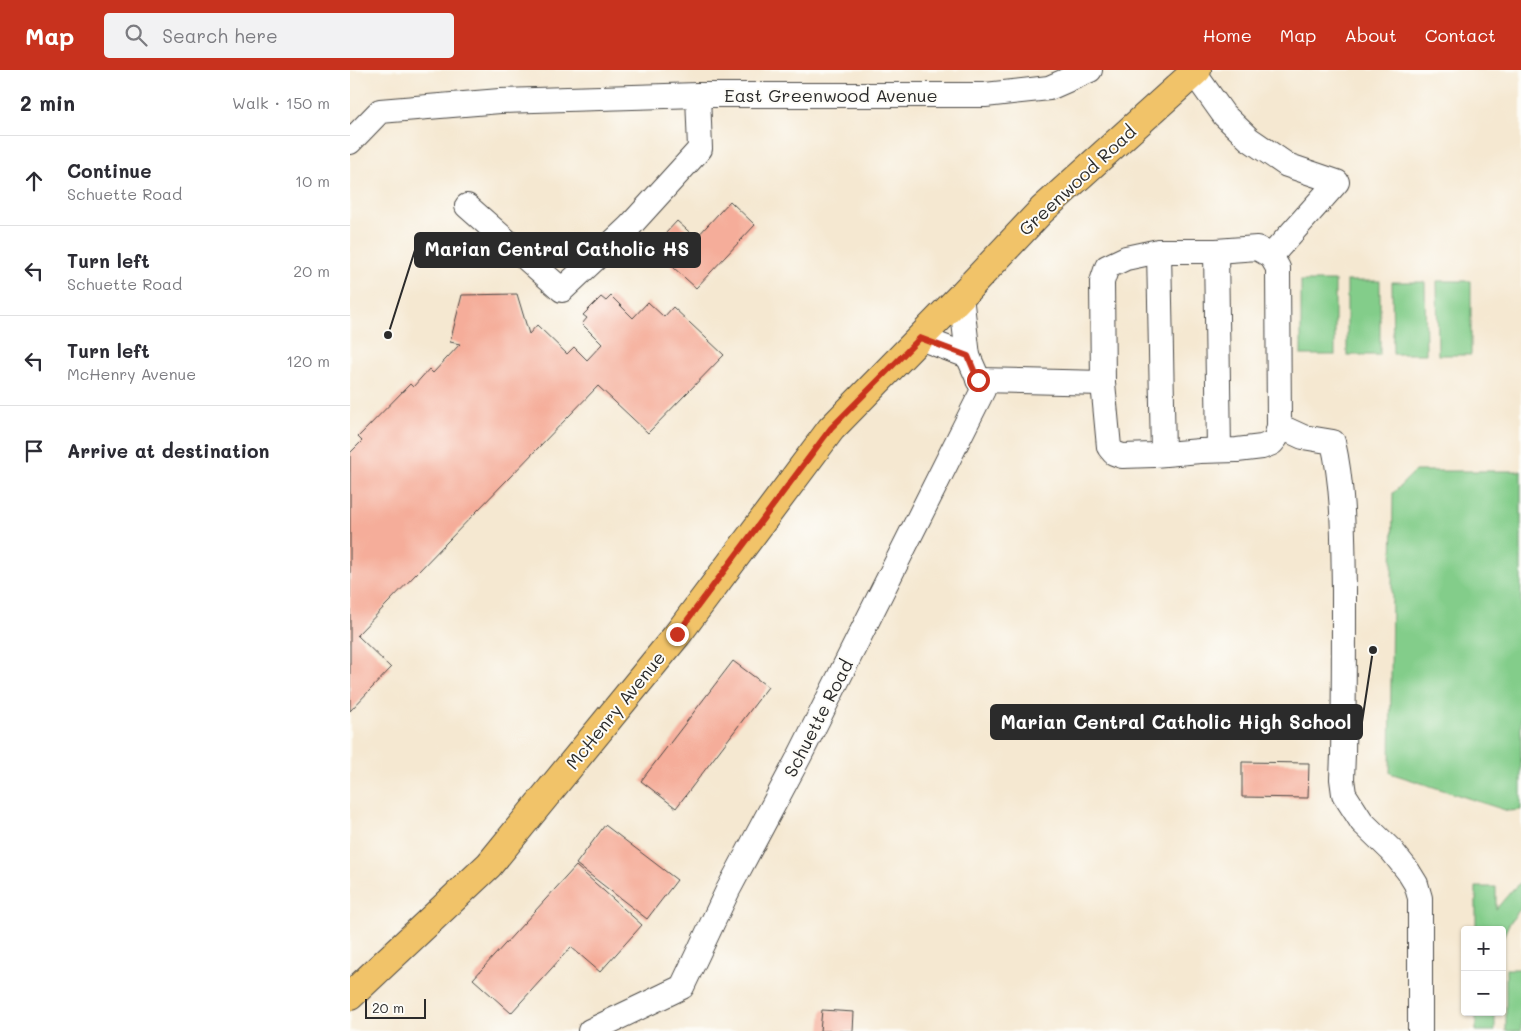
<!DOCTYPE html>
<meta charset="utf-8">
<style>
body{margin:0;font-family:Mali,sans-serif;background:#f2f2f3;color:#2b2b33}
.controls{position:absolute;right:15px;bottom:15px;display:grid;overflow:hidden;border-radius:5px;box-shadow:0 1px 4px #0004}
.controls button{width:45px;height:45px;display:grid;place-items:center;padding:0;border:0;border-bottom:1px solid #e1e1e2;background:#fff;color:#2b2b33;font:25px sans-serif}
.scale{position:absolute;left:15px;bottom:12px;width:61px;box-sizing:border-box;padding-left:5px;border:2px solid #2b2b2b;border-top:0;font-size:14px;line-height:18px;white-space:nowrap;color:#2b2b2b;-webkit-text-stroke:4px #fdfcf7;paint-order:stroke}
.stop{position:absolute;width:15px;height:15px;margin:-11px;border:4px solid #c8321e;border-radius:50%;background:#fff}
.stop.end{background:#c8321e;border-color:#fff;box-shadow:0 1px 5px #0008}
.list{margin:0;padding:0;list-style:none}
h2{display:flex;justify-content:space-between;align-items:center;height:65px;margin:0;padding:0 20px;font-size:21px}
h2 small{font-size:16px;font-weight:400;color:#7c7c81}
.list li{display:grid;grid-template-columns:32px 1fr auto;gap:15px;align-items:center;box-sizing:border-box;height:90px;padding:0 20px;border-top:1px solid #e1e1e2}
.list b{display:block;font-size:19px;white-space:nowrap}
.list p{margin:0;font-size:16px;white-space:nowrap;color:#7c7c81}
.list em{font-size:16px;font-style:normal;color:#7c7c81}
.icon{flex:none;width:28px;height:28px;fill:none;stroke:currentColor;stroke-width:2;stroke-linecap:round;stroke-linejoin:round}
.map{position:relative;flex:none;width:1171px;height:961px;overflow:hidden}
header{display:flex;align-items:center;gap:30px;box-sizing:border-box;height:70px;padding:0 25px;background:#c8321e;color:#fff}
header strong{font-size:24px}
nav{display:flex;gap:28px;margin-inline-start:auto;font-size:18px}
.search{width:350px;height:45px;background:#f2f2f3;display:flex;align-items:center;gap:12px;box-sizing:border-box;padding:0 18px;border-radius:5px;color:#7c7c81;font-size:19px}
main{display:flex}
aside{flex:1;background:#fff}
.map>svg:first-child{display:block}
</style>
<header>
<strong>Map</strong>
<div class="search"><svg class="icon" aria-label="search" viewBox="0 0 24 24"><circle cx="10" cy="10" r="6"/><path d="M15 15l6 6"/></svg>Search here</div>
<nav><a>Home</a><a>Map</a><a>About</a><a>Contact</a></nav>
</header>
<main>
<aside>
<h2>2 min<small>Walk · 150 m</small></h2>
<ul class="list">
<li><svg class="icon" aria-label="ahead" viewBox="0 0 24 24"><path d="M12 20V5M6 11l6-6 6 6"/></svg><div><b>Continue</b><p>Schuette Road</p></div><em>10 m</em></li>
<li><svg class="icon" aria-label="left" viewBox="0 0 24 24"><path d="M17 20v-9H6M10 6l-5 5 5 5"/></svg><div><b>Turn left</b><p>Schuette Road</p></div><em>20 m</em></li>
<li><svg class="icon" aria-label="left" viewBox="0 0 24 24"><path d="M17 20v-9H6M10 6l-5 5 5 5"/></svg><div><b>Turn left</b><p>McHenry Avenue</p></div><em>120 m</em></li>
<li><svg class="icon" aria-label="arrive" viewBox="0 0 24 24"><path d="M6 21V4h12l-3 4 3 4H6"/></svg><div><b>Arrive at destination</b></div></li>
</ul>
</aside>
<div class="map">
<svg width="1171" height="961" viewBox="0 0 1171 961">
<rect width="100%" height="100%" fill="#fdfcf7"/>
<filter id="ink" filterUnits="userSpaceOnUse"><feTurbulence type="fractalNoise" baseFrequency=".02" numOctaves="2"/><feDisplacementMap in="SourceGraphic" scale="10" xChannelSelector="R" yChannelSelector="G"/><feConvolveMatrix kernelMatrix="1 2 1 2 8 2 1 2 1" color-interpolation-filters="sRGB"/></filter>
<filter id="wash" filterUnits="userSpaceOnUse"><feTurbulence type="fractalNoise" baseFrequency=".0096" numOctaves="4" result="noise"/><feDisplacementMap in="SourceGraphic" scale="20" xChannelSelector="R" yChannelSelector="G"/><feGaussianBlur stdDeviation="1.12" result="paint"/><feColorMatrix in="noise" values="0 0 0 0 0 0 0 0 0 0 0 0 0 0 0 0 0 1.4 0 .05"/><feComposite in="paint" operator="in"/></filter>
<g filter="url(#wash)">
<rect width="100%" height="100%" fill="#f5e8d1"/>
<!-- green -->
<g fill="#83cd8a" stroke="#577c5a">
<rect x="951" y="211" width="34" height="74"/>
<rect x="997" y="211" width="33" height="74"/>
<path d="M1087,211H1121V285H1088Z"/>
<path d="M1042,212H1075L1076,284H1043Z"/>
<path d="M1065,401H1171V740L1158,741L1040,703L1043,423Z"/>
<path d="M1171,812V838L1159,854L1152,869V860H1126V817H1146V839L1163,819Z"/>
<rect x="1156" y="899" width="15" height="62"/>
<rect x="1126" y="942" width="19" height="19"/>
</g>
<g id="blocks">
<!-- building -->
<g fill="#f5ad9a">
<path d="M380,131L405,155L346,218L302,178L327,151L346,168Z"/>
<path d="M167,224L179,264L187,255L217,284L224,277L237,290L252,274L232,254L237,248L233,245L251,227L256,231L261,226L283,248L298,232L314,247L323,237L374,285L298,363L248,316L7,565L41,598L0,641V383L12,371L8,367L60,314L63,317L79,299L83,303L110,274L100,272L112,225Z"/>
<path d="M383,591L418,617L326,738L291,711Z"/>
<path d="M892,692L959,693L958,728L892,727Z"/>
<path d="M255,755L327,810L297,849L226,794Z"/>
<path d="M226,796L292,855L250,902L221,877L161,943L123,909Z"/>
<path d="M472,940L504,942L503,961H470Z"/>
</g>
</g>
</g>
<g filter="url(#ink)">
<use href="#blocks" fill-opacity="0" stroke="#494744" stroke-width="1"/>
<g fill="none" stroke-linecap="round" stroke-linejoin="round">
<!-- minor casing -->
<g stroke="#494744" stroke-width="26">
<g id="minor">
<path d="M842,0L874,45L899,69L937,95L987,112L921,186"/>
<path d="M0,72L30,41L150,31L348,25H635L699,18L740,0"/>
<path d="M117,136L212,220L279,157L350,79L348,25"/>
<path d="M809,181L813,384"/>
<path d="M866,181L869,380"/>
<path d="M570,268L618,286"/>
<path d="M628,310L753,313L752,212L757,197L776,188L809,181H866L907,178L921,186L928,198L929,356L926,368L922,373L912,377L887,380L850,381L804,385L772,386L764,383L759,377L753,313"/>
<path d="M929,356L953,367L983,372C994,420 993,471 994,520C994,575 994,630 993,684L992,709L994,724L1012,752L1042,781L1058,801L1066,814L1070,828V961"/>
<path d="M240,961L332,917L378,820L449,687L633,320L618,286L611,226"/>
</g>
</g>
<!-- major casing -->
<g stroke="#494744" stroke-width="30">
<path id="major" d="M0,926L139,795L327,565L481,359L611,226L692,140L847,0"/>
</g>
<!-- minor -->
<use href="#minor" stroke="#fff" stroke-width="24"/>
<!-- major -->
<use href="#major" stroke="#f1c369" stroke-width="28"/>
</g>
</g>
<g fill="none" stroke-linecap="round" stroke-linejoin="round" filter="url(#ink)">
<!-- route -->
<path stroke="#c8321e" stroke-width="6" d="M327,564L481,358L570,268L618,286L628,310"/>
</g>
<g text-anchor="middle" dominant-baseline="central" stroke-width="4" stroke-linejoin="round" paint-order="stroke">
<!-- street labels -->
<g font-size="18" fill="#2b2b2b" stroke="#fdfcf7">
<text x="481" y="25">East Greenwood Avenue</text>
<text transform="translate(727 110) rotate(-43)">Greenwood Road</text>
<text transform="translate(265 640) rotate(-51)">McHenry Avenue</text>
<text transform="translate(468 648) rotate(-63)">Schuette Road</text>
</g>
</g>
<!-- callouts -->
<path fill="none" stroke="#2b2b2b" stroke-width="2" d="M38 265L65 180M1023 580L1012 652"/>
<g fill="#2b2b2b" stroke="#fdfcf7" stroke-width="2">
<circle cx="38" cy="265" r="5"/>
<circle cx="1023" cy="580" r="5"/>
</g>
<g fill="#2b2b2b" stroke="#2b2b2b" stroke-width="2">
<rect x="65" y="163" width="285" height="34" rx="5"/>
<rect x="641" y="635" width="371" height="34" rx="5"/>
</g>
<g font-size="19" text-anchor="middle" font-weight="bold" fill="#fff">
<text x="207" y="186">Marian Central Catholic HS</text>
<text x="826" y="659">Marian Central Catholic High School</text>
</g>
</svg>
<div class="controls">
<button>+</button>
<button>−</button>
</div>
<div class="scale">20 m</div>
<div class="stop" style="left:628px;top:310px"></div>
<div class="stop end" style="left:327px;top:564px"></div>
</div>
</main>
